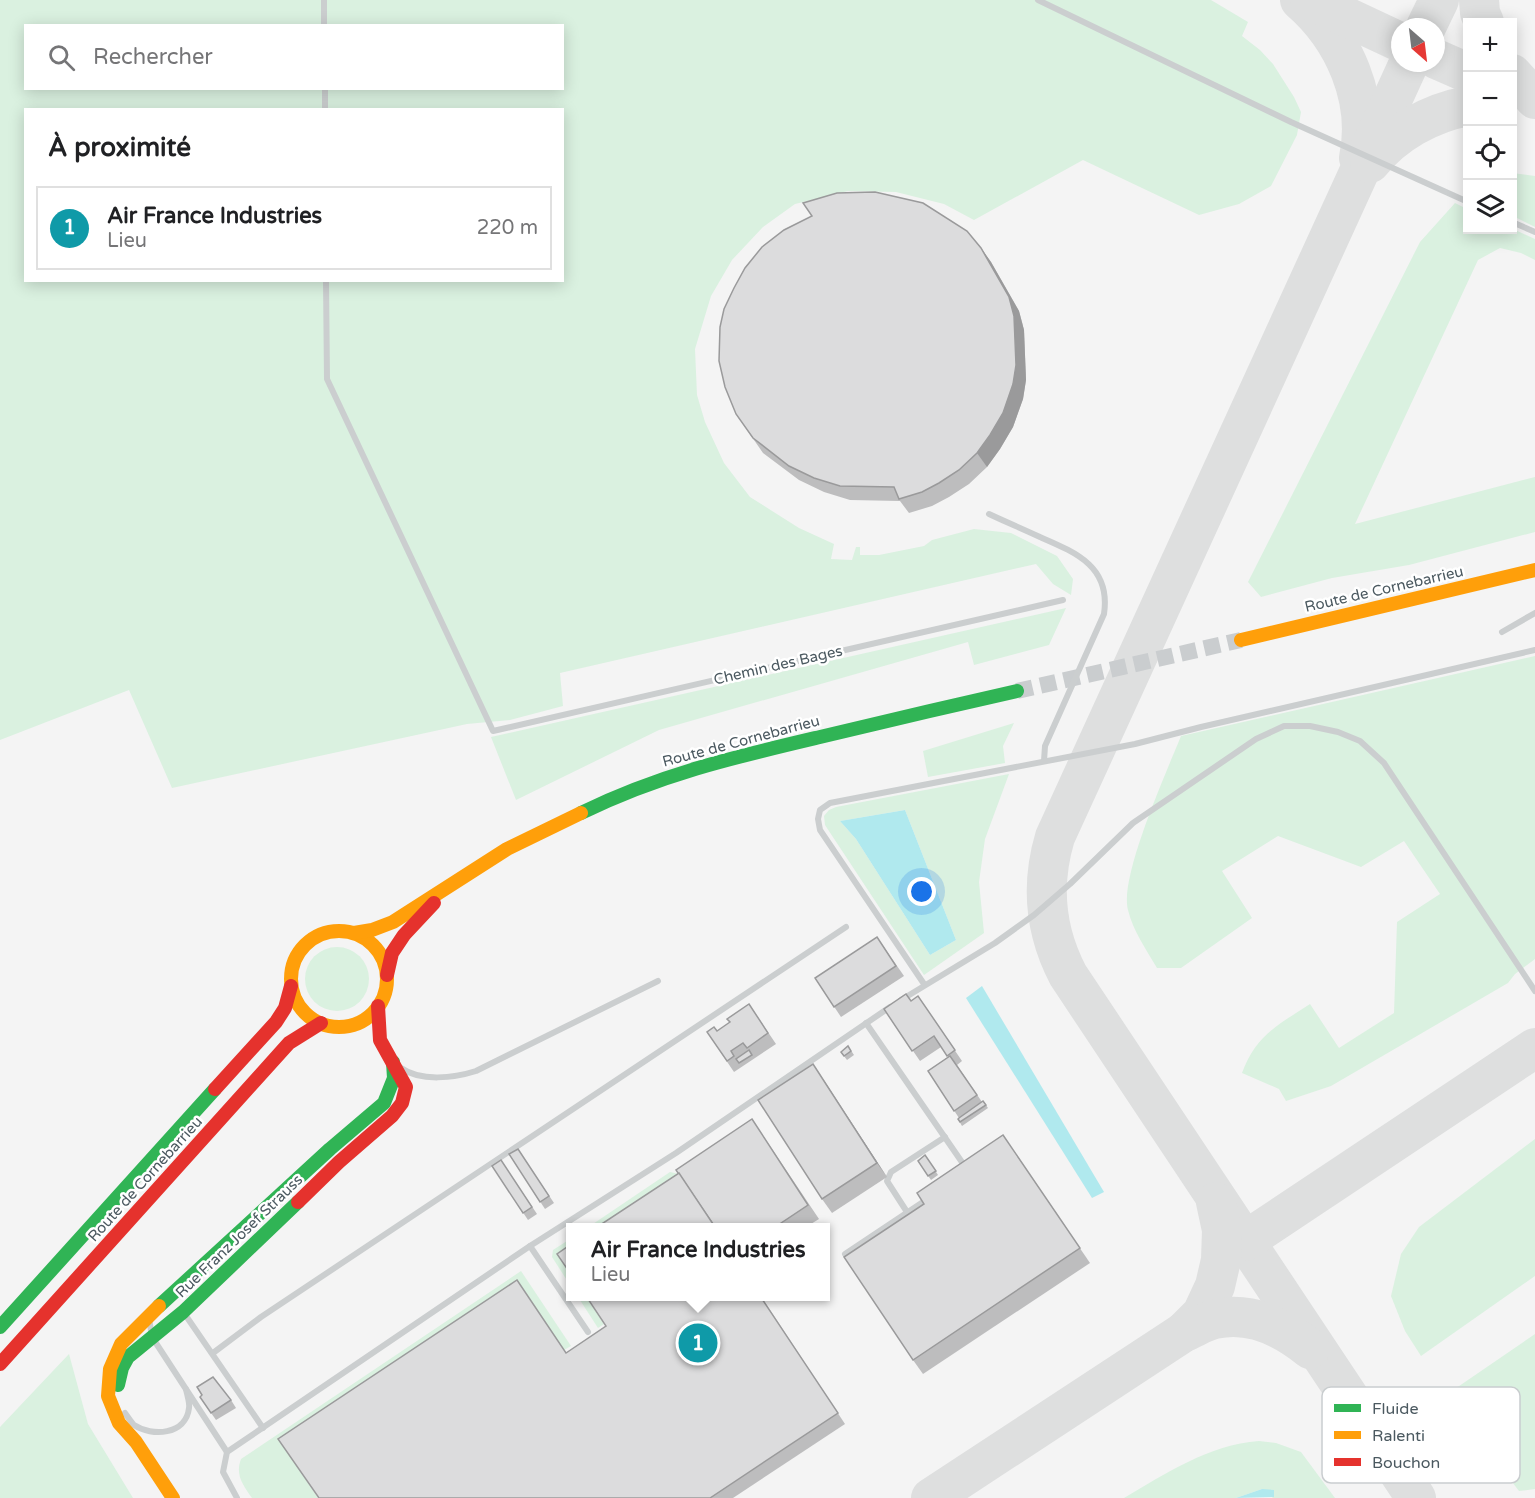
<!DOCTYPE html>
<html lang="fr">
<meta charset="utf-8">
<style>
body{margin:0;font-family:"Varela Round",sans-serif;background:#f2f2f2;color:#202124}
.controls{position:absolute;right:18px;top:18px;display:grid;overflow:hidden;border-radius:0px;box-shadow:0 3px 15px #0003}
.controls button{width:54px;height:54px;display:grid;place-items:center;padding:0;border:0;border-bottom:2px solid #e0e0e0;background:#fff;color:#202124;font:30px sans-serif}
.compass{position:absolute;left:1391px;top:18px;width:54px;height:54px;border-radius:50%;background:#fff;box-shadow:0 3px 15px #0003;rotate:152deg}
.you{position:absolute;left:922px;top:892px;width:21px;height:21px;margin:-15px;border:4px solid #fff;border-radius:50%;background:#1a73e8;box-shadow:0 0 0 9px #1a73e833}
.badge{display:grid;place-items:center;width:39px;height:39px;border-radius:50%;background:#b45309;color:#fff;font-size:20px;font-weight:700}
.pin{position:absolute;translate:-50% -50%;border:3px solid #fff;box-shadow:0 2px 6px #0006}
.popup{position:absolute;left:566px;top:1223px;width:264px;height:78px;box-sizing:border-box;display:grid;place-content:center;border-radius:0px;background:#fff;filter:drop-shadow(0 2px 4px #0005);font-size:20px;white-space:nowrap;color:#757577}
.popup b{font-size:22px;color:#202124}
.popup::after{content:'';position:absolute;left:50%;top:100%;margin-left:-12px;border:12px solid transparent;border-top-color:#fff}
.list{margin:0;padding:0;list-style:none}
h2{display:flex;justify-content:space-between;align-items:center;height:78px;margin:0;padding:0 24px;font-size:26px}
h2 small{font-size:20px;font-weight:400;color:#757577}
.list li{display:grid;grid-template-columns:39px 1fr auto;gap:18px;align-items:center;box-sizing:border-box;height:84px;margin:0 12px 12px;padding:0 12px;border:2px solid #e0e0e0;border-radius:0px}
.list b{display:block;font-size:22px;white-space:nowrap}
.list p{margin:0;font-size:20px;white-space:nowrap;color:#757577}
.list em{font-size:20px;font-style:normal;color:#757577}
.icon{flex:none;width:33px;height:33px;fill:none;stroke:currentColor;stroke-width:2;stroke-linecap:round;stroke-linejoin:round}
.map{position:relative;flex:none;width:1535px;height:1498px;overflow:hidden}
.search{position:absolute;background:#fff;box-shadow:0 3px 15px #0003;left:24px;top:24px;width:540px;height:66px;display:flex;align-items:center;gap:15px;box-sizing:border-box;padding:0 21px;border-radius:0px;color:#757577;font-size:22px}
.panel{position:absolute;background:#fff;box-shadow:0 3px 15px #0003;left:24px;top:108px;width:540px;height:174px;border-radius:0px}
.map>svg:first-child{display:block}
</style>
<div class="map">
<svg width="1535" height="1498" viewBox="0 0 1535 1498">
<rect width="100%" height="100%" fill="#f4f4f4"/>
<!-- green -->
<g fill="#daf1e0" fill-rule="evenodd">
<path d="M0,0H1211L1248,22L1242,36L1260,50L1273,64L1294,97L1301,112L1297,135L1271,186L1239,204L1199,215L1083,160L974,220L944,204L896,192L848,191L795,204L763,227L732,260L711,296L695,349L697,395L705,422L724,463L750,497L799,528L834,544L831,559L852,560L856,547H860V555H879L924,546L932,540L974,529L1011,533L1057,556L1073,579L1071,595L1053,584L1036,564L560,673L563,706L510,720L467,724L172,788L129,690L0,740ZM26,26H562V88H26ZM26,110H562V280H26Z"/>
<path d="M1512,173L1535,176V227L1513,216Z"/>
<path d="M1455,203L1467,209L1468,230L1513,229L1535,239V260L1521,253L1500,248L1478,260L1355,524L1535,477V532L1409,565L1332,578L1261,597L1248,582L1420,242Z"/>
<path d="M1066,608L1049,645L974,665L968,642L659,730L516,800L491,737Z"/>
<path d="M1535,656V959L1515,974L1508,983L1331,1086L1286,1101L1279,1089L1242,1073C1256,1035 1278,1025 1310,1004L1339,1048L1394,1013L1397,922L1440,894L1404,841L1361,867L1278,836L1222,871L1252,918L1181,968H1157C1146,949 1133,931 1128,910C1119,877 1167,771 1181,736Z"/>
<path d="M1014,723L1003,746L1005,763L928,777L923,751Z"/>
<path d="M1009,774L985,839L979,882L984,933L924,975L825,825L824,816L829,810L836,807ZM905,810L956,940L930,955L856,839L840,821Z"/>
<circle cx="337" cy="979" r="32"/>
<path d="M1535,1139V1276L1421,1356L1405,1331L1391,1296L1401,1254L1419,1227Z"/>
<path d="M670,1172L679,1174L621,1227L587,1228Z"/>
<path d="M570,1239V1285L552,1257L553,1250Z"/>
<path d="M521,1271L571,1346L564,1350L525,1291L286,1450L318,1498H252C243,1485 235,1475 241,1459Z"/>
<path d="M578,1297H586L604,1324L598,1328Z"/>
<path d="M1535,1334V1489L1519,1491L1446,1395Z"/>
<path d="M69,1354L88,1424L133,1498H0V1427Z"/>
<path d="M1259,1441L1276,1443L1301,1452L1335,1498H1273L1262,1489L1236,1498H1124C1167,1473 1208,1445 1259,1441Z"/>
</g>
<!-- water -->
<g fill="#b0e9ee">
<path d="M905,810L956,940L930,955L856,839L840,821Z"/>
<path d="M982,986L1104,1192L1092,1198L966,998Z"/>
<path d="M1262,1489L1274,1490V1497L1236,1498Z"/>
</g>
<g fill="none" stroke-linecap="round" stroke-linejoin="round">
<!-- taxiway -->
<g stroke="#dedfdf" stroke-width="40">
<path d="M1300,0C1344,38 1371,99 1359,158"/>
<path d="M1310,0L1400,42"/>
<path d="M1479,0L1480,13L1484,22"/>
<path d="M1426,27L1439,0"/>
<path d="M1436,59L1468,73"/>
<path d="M1409,63L1055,837C1041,884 1045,931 1068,975L1416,1498"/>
<path d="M1512,74L1535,99"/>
<path d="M1370,163C1394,133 1430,113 1468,106"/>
<path d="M1245,1241L1535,1048"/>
<path d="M1184,1332L1202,1314L1215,1286L1221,1260L1222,1230L1216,1202"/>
<path d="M931,1498L1184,1332C1194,1328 1205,1321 1215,1319C1251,1311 1283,1327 1310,1349"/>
</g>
<!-- secondary-tunnel -->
<path stroke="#cacdcf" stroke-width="16" stroke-dasharray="16 8" stroke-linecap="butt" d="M1017,691L1241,640"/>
<!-- lane -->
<g stroke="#cbcecf" stroke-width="6">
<path d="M324,0V26"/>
<path d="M1038,0L1291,122L1468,202"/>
<path d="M325,88V110"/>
<path d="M1512,222L1535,232"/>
<path d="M326,280L327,379L493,731L1063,600"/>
<path d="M989,514C1006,522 1023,529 1040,537C1077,553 1111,567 1104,614L1045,746L1044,761"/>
<path d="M1502,632L1535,613"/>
<path d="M924,984L820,830L818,819L820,810L830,803L1135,744L1201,727L1535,650"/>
<path d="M901,1000L995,943L1034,915L1070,884L1133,823L1256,739L1284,726H1310L1338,732L1360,741L1384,763L1535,991"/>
<path d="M866,1023L966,1168"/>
<path d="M401,1068C421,1082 454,1078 476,1071L658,981"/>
<path d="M907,1212L887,1181L891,1172L945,1137"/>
<path d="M530,1246L588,1332"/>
<path d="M845,1254L929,1198"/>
<path d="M184,1313L263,1428"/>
<path d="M149,1318L152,1337L227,1452"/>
<path d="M213,1353L261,1317L846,927"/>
<path d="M125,1413C128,1417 131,1422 134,1425C152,1437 186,1435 189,1408C190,1403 187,1395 186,1389"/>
<path d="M237,1498L223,1472L227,1452L530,1246L676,1153L890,1007"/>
</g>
<!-- fast -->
<g stroke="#30b455" stroke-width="14">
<path d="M581,813C661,774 735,757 820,737C886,721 951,706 1017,691"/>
<path d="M159,1306L330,1149L384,1103L394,1078L393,1062"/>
<path d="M0,1327L215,1089"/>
<path d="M118,1385L122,1368L128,1357L183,1312L298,1202"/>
</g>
<!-- slow -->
<g stroke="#ff9f0a" stroke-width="14">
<path d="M1241,640L1535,570"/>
<circle cx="339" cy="979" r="48"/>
<path d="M354,933L372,930L393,922L507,849L581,813"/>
<path d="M159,1306L121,1344L110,1369L108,1396L119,1423L136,1442L173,1498"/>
</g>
<!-- jam -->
<g stroke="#e5322d" stroke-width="14">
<path d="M387,975L392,953L404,935L434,903"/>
<path d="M215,1089L276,1022L285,1008L291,986"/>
<path d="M298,1202L339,1162L392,1116L402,1103L406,1087L380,1040L378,1006"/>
<path d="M0,1364L289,1043L321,1023"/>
</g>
</g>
<!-- wall -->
<g fill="#bdbdbe">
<path d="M981,248L991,262L1019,311L1024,330L1026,380L1023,399L1013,427L1000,449L987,467L969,484L949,497L932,506L909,513L900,501L850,500L824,492L799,480L763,453L736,414Z"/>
<path d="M877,937L904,976L841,1017L815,978Z"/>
<path d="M918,996L962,1061L957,1065L982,1102L983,1101L988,1108L962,1126L958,1119L959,1118L928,1071L948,1057L941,1047L920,1061L884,1009L911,1001Z"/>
<path d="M749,1004L776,1044L734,1072L707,1032L717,1031L730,1022Z"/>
<path d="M848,1046L854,1055L847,1060L841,1052Z"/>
<path d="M823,1079L887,1177L832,1213L822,1199Z"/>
<path d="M752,1119L819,1219L806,1227H597L679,1173Z"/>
<path d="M1003,1135L1090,1263L923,1374L913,1360L924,1204Z"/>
<path d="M518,1149L554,1203L545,1209L509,1154Z"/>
<path d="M925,1155L938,1175L931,1180L918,1161Z"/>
<path d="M501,1160L537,1214L528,1220L492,1166Z"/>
<path d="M761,1296L845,1424L733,1498H319L566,1353Z"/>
<path d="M200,1397L231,1400L236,1408L216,1420Z"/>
</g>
<!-- shaded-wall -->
<g fill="#9a9a9b">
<path d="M981,248L991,262L1019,311L1024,330L1026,380L1023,399L1013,427L1000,449L987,467L977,453Z"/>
<path d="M813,1064L823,1079L887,1177L877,1163Z"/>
</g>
<!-- building -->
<g fill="#dcdcdd" stroke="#9a9a9b" stroke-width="1.5">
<path d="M875,192L923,203L967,231L981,248L1009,297L1014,316L1016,365L1013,384L1003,413L990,435L977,453L959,470L939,483L922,492L899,499L894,487L840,486L814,478L789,466L753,438L736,414L725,387L719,361L720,327L724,309L734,288L745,268L762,247L784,230L812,216L803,203L837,193Z"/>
<path d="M877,937L896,966L834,1007L815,978Z"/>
<path d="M906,994L911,1001L918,996L955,1050L947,1056L934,1036L912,1051L884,1009Z"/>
<path d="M749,1004L768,1033L747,1048L743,1043L731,1051L734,1056L727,1061L707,1032L714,1027L717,1031L730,1022L727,1019Z"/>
<path d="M848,1046L851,1051L844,1056L841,1052Z"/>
<path d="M749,1050L752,1055L739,1063L736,1059Z"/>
<path d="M950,1056L977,1095L954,1111L928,1071Z"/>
<path d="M813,1064L877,1163L822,1199L758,1100Z"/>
<path d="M983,1101L986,1105L960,1122L958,1119L959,1118Z"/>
<path d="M752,1119L808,1205L775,1227H715L676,1170Z"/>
<path d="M1003,1135L1080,1248L913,1360L844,1257L924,1204L917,1193Z"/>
<path d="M518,1149L549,1196L540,1202L509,1154Z"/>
<path d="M925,1155L936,1171L928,1176L918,1161Z"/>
<path d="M501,1160L532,1207L523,1213L492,1166Z"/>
<path d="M679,1173L715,1227H597Z"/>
<path d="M570,1245V1273L557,1254Z"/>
<path d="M517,1280L566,1353L606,1326L586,1296H760L838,1413L710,1498H319L278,1439Z"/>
<path d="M213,1377L231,1400L211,1413L200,1397L202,1395L197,1387Z"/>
</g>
<g text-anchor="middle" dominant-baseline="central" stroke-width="5" stroke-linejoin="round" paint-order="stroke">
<!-- street labels -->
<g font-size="15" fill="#4b5960" stroke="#fff">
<text transform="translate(1384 589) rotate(-13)">Route de Cornebarrieu</text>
<text transform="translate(778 665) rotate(-13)">Chemin des Bages</text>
<text transform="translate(741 741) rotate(-15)">Route de Cornebarrieu</text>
<text transform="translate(145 1179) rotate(-48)">Route de Cornebarrieu</text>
<text transform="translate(239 1236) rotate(-44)">Rue Franz Josef Strauss</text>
</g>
</g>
<!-- legend -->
<rect x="1322" y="1387" width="198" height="96" rx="9" fill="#fff" stroke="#c9cdcf" stroke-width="1.5"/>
<rect x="1334" y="1404" width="27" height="8" fill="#30b455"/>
<rect x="1334" y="1431" width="27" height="8" fill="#ff9f0a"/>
<rect x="1334" y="1458" width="27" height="8" fill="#e5322d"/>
<g font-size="16" fill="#4b5960">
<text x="1372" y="1414">Fluide</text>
<text x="1372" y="1441">Ralenti</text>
<text x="1372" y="1468">Bouchon</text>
</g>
</svg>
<div class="controls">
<button>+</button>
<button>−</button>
<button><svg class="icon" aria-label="locate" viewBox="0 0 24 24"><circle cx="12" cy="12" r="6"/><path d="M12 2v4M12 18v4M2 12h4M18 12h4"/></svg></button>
<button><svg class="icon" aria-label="layers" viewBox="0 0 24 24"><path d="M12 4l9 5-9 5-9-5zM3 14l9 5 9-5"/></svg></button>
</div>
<svg class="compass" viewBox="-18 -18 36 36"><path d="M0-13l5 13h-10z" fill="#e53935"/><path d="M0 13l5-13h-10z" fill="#757577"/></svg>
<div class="you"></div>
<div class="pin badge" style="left:698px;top:1343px;background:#0f9aa8">1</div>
<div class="popup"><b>Air France Industries</b>Lieu</div>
<div class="search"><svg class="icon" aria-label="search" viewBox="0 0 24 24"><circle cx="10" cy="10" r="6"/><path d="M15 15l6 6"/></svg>Rechercher</div>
<section class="panel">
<h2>À proximité<small></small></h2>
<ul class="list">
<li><span class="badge" style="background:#0f9aa8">1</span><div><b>Air France Industries</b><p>Lieu</p></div><em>220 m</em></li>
</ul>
</section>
</div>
